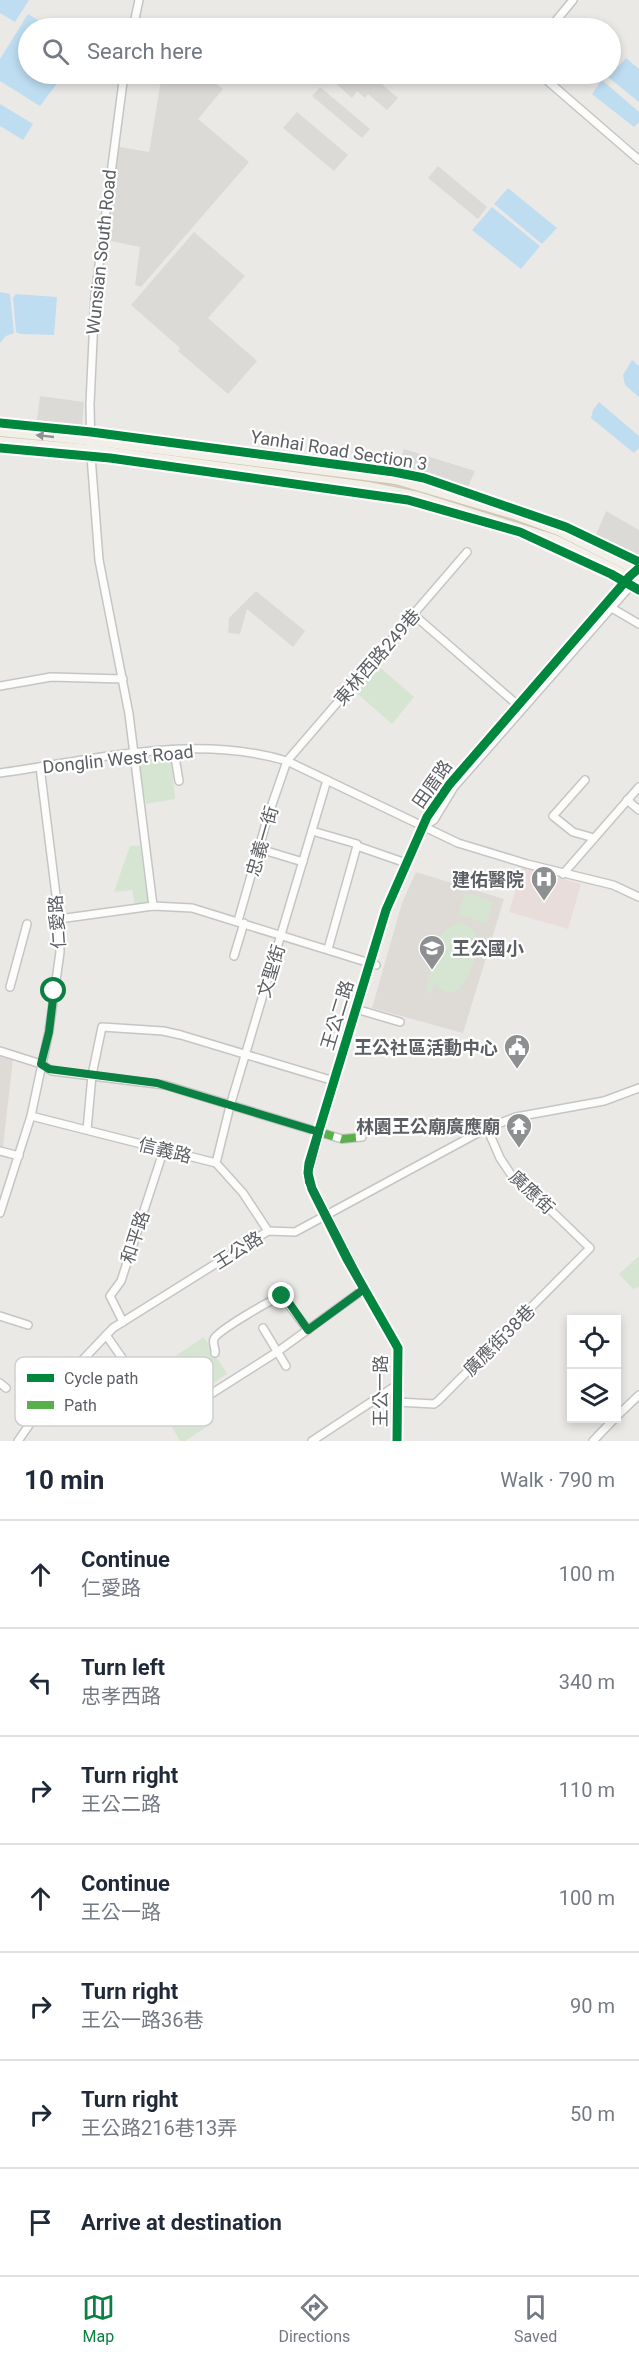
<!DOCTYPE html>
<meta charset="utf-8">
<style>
body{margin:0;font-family:Roboto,"Noto Sans TC",sans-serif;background:#f2f2f3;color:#1f2937}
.controls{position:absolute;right:18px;bottom:18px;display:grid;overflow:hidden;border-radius:0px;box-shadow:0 3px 9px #0003}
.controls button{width:54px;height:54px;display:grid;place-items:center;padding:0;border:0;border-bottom:2px solid #e0e1e3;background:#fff;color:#1f2937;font:30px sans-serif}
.stop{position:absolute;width:18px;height:18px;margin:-14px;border:4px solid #0b8043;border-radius:50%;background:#fff}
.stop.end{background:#0b8043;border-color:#fff;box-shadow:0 2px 6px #0008}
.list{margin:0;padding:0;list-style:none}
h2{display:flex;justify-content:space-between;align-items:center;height:78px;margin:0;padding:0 24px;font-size:26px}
h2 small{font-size:20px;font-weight:400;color:#747a83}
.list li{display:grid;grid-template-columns:39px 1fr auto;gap:18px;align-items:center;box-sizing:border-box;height:108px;padding:0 24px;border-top:2px solid #e0e1e3}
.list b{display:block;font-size:22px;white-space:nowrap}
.list p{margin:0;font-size:20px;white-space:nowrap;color:#747a83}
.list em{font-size:20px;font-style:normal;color:#747a83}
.icon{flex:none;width:33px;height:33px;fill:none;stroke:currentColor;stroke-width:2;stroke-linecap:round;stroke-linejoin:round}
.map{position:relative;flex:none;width:639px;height:1441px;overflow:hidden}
.search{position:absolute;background:#fff;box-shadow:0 3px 9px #0003;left:18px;right:18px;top:18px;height:66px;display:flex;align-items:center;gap:15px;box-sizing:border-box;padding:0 21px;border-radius:33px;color:#747a83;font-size:22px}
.sheet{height:834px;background:#fff}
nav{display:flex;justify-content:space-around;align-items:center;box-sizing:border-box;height:84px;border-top:2px solid #e0e1e3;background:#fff;font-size:16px;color:#747a83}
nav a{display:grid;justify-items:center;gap:3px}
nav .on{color:#0b8043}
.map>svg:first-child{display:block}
</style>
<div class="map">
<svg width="639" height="1441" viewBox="0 0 639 1441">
<rect width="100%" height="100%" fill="#ebe9e6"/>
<!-- industrial -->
<g fill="#dcdad7">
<path d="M162,74H204L223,89L198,119L249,162L141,287L135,285L140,247L101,239L114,146L149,152Z"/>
<path d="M332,74H370L398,98L387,110L368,94L365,98L357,91L352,98L329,77Z"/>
<path d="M320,87L370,129L362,138L312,96Z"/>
<path d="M297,112L348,155L334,171L283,128Z"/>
<path d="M438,166L487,207L478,219L428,178Z"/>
<path d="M194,232L245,276L208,318L257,361L228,394L178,351L180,348L131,305Z"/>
<path d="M40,396L84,402L82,426L37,420Z"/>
<path d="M404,449L475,471L467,489L398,468Z"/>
<path d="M606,511L639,530V554H632L596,535Z"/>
<path d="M256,591L305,631L293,647L247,609L240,634L228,633L229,618Z"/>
</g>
<!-- education -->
<g fill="#dedbd6">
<path d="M416,872L504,899L463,1033L372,1008L402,903Z"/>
<path d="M0,1055L13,1059L3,1147L0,1146Z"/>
</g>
<!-- medical -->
<path fill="#e9dddb" d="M523,867L581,884L568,929L509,912Z"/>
<!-- green -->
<g fill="#d5e5d2">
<path d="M375,663L414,697L392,724L352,689Z"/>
<path d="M171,758L175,799L146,804L138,760Z"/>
<path d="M130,846H140L148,903L135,905L132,890L114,892Z"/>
<path d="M465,893L493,902L486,923L458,915Z"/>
<path d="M460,923L472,928L479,942C474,961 461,1014 434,982L431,993L425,991L442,933L449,927Z"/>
<path d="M639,1256V1287L633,1289L619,1274Z"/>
<path d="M204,1337L227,1374L197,1394L214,1422L185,1441H180L168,1420L174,1400L158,1387L183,1372L174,1357Z"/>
</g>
<!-- water -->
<g fill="#beddf1">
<path d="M0,0H29L15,22L0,13Z"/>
<path d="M28,14L51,28H28V62L16,56L28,64V74H44L58,82L40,106L0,81V59Z"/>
<path d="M626,58L639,69V102L608,77Z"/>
<path d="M602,80L639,112V122L634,127L592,94Z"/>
<path d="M0,104L33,124L23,140L0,126Z"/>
<path d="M508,188L557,228L542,244L494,204Z"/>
<path d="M492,207L540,246L521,269L472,230Z"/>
<path d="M0,292L10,294L14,333L6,336L0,343Z"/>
<path d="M16,294L57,297L54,335L20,334L16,332L13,298Z"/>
<path d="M632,360L639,366V397L625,385L623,375Z"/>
<path d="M599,402L639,436V448L634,453L591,418L593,410Z"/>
</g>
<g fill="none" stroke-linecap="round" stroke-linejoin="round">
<!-- minor casing -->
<g stroke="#c5c5c5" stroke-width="10">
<g id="minor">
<path d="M133,28L139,0"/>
<path d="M550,28L573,0"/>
<path d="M124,74L95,296L90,404L91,456L99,560L129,714L153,906"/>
<path d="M541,74L550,83L639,160"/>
<path d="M0,423L91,432L394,472L424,478L566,527L639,562"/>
<path d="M0,448L110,458L408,500L520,532L611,574L639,590"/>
<path d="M610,607L639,624"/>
<path d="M414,615L520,707"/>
<path d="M0,686L51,677L123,679"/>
<path d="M174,751L179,781"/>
<path d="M0,773C93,760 194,733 287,761L458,843L527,864L613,885L639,897"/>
<path d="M585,780L553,816L573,832L594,838"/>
<path d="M627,800L639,810"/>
<path d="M424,826L434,820L454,787L633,583"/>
<path d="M312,831L357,844V846L328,949"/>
<path d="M357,846L406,863"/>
<path d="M260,849L303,862"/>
<path d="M563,874L639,787"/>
<path d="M59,919L153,906L192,908L376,965"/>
<path d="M238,921L268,816L287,761L467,552"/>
<path d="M234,956L244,923"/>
<path d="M10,987L27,924"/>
<path d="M356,1009L400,1022"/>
<path d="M0,1051L41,1064L52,1071L165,1085L342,1139L362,1137"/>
<path d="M31,1116L216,1163L243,1193L268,1231"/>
<path d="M87,1130L92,1075L102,1027L163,1031L181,1035L334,1081"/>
<path d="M0,1151L19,1156"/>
<path d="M216,1163L230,1106L327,780"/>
<path d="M0,1213L31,1116L49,1031L60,952L59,919L40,767"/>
<path d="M0,1316L28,1325"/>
<path d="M123,1322L110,1296L121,1281L164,1149"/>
<path d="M263,1328L286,1366"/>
<path d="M106,1335L141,1385L142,1390"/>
<path d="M215,1353C216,1349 212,1343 214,1339C217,1331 272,1299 282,1296L308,1330"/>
<path d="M0,1383L6,1388"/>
<path d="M203,1399L277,1352L364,1289"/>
<path d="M397,1402L434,1404L438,1401L590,1248L534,1194L512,1176L500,1158L487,1128"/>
<path d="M616,1417L639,1395"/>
<path d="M18,1441L52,1392L113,1328L268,1231L295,1232L487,1128L516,1117L604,1101L639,1088"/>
<path d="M312,1441L397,1385"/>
<path d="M397,1441L398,1348L347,1259L312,1189L308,1173L309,1163L386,910L427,817L449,785L631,574"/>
<path d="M593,1441L615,1418"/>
</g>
</g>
<!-- major casing -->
<g stroke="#d0c8b6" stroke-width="11">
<g id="major">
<path d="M0,432L91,441L396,480L517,516L558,531L639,572"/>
<path d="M0,441L91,449L368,486L418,496L555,539L639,581"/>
</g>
</g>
<!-- minor -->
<use href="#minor" stroke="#fcfcfb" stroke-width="7"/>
<!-- major -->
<use href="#major" stroke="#f2efe8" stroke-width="8"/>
<!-- quiet -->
<path stroke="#58b04a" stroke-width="8" stroke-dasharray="15 8" stroke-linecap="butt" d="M319,1132L342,1139L362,1137"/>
<!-- cycleway casing -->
<g stroke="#fff" stroke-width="13">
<g id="cycleway">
<path d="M0,423L91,432L394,472L424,478L566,527L639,562"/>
<path d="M0,448L110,458L408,500L520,532L611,574L639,590"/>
<path d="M397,1441L398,1348L347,1259L312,1189L308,1173L309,1163L386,910L427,817L449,785L630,576L639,568"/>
</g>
</g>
<!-- cycleway -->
<use href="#cycleway" stroke="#00873e" stroke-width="9"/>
</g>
<!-- one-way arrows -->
<defs><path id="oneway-solid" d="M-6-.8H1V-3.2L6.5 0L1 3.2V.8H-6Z" transform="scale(1.5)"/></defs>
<use fill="#909192" href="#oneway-solid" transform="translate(45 436) rotate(-174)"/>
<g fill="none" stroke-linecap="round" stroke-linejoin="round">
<!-- route -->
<path stroke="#0b8043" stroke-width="8" d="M54,991L49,1032L41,1064L49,1069L157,1083L319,1132L308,1173L309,1182L364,1289L308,1330L285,1297L282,1296"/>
</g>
<!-- icons -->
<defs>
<g id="hospital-pin" transform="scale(1.35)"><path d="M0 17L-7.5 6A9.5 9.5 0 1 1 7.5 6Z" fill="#8e8f91" stroke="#fff"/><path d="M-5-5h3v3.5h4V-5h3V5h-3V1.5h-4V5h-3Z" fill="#fff"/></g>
<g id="school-pin" transform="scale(1.35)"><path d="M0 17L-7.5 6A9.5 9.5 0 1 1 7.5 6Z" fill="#8e8f91" stroke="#fff"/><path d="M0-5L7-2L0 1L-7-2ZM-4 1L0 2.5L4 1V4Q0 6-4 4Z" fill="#fff"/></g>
<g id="civic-pin" transform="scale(1.35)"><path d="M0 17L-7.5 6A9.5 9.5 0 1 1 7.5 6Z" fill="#8e8f91" stroke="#fff"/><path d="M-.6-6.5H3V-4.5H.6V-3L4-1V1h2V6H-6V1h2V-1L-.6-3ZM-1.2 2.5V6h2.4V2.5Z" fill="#fff"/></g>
<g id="temple-pin" transform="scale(1.35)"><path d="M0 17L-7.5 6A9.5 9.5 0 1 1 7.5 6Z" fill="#8e8f91" stroke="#fff"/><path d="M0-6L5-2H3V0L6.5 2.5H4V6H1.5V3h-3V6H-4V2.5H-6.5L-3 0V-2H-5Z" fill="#fff"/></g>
</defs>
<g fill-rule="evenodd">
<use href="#hospital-pin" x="544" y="879"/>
<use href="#school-pin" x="432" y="948"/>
<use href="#civic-pin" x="517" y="1047"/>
<use href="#temple-pin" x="519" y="1126"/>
</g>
<g text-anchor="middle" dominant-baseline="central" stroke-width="4.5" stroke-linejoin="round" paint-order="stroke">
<!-- street labels -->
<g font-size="18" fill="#5c5f63" stroke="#fff">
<text transform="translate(101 252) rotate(-84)">Wunsian South Road</text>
<text transform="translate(339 450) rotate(9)">Yanhai Road Section 3</text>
<text transform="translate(377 657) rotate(-49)">東林西路249巷</text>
<text transform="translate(118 759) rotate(-6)">Donglin West Road</text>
<text transform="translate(432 784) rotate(-55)">田厝路</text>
<text transform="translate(262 841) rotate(-74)">忠義一街</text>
<text transform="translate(57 922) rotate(-94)">仁愛路</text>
<text transform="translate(271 971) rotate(-73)">文聖街</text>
<text transform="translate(337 1015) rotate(-73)">王公二路</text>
<text transform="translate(165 1150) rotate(14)">信義路</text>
<text transform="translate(532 1192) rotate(43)">廣應街</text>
<text transform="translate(135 1237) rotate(-72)">和平路</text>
<text transform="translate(238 1250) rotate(-32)">王公路</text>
<text transform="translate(499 1340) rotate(-45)">廣應街38巷</text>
<text transform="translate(380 1391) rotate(-90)">王公一路</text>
</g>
<!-- poi labels -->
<g font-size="18" font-weight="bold" fill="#5c5f63" stroke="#fff" text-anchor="end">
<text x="524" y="879">建佑醫院</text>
<text x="452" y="948" text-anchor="start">王公國小</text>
<text x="498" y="1047">王公社區活動中心</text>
<text x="500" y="1126">林園王公廟廣應廟</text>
</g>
</g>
<!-- legend -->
<rect x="15" y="1357" width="198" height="69" rx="9" fill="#fff" stroke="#cecfd0" stroke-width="1.5"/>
<rect x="27" y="1374" width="27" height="8" fill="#00873e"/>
<rect x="27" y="1401" width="27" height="8" fill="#58b04a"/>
<g font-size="16" fill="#5c5f63">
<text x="64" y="1384">Cycle path</text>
<text x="64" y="1411">Path</text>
</g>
</svg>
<div class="controls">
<button><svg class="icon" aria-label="locate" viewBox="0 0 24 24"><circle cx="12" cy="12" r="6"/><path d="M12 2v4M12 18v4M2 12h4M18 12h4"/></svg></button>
<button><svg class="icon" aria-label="layers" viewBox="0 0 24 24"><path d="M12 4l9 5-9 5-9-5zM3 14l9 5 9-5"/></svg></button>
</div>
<div class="stop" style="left:54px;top:991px"></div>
<div class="stop end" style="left:282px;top:1296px"></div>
<div class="search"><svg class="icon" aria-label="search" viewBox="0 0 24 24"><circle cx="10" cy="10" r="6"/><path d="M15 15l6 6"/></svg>Search here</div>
</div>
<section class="sheet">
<h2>10 min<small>Walk · 790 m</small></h2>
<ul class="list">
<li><svg class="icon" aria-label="ahead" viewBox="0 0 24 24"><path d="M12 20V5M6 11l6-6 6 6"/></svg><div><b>Continue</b><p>仁愛路</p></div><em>100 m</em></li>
<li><svg class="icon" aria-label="left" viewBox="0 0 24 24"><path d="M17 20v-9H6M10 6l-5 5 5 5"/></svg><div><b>Turn left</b><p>忠孝西路</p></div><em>340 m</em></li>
<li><svg class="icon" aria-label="right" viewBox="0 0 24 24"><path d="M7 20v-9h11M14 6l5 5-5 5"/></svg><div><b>Turn right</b><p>王公二路</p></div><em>110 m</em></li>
<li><svg class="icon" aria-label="ahead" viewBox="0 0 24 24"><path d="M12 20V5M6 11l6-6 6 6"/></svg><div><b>Continue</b><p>王公一路</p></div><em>100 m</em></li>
<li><svg class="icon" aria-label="right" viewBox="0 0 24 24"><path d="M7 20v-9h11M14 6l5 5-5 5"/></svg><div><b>Turn right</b><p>王公一路36巷</p></div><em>90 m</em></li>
<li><svg class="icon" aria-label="right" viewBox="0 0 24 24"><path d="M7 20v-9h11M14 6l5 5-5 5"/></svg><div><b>Turn right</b><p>王公路216巷13弄</p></div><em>50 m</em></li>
<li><svg class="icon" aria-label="arrive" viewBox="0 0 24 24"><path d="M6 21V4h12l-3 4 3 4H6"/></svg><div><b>Arrive at destination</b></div></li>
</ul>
</section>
<nav>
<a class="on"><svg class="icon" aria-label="map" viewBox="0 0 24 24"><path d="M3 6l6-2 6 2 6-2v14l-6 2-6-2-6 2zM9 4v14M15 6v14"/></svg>Map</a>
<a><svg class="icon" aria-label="directions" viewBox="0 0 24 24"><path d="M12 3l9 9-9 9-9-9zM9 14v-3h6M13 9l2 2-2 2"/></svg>Directions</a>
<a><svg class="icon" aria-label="saved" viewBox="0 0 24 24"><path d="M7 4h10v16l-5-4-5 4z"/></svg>Saved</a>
</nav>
